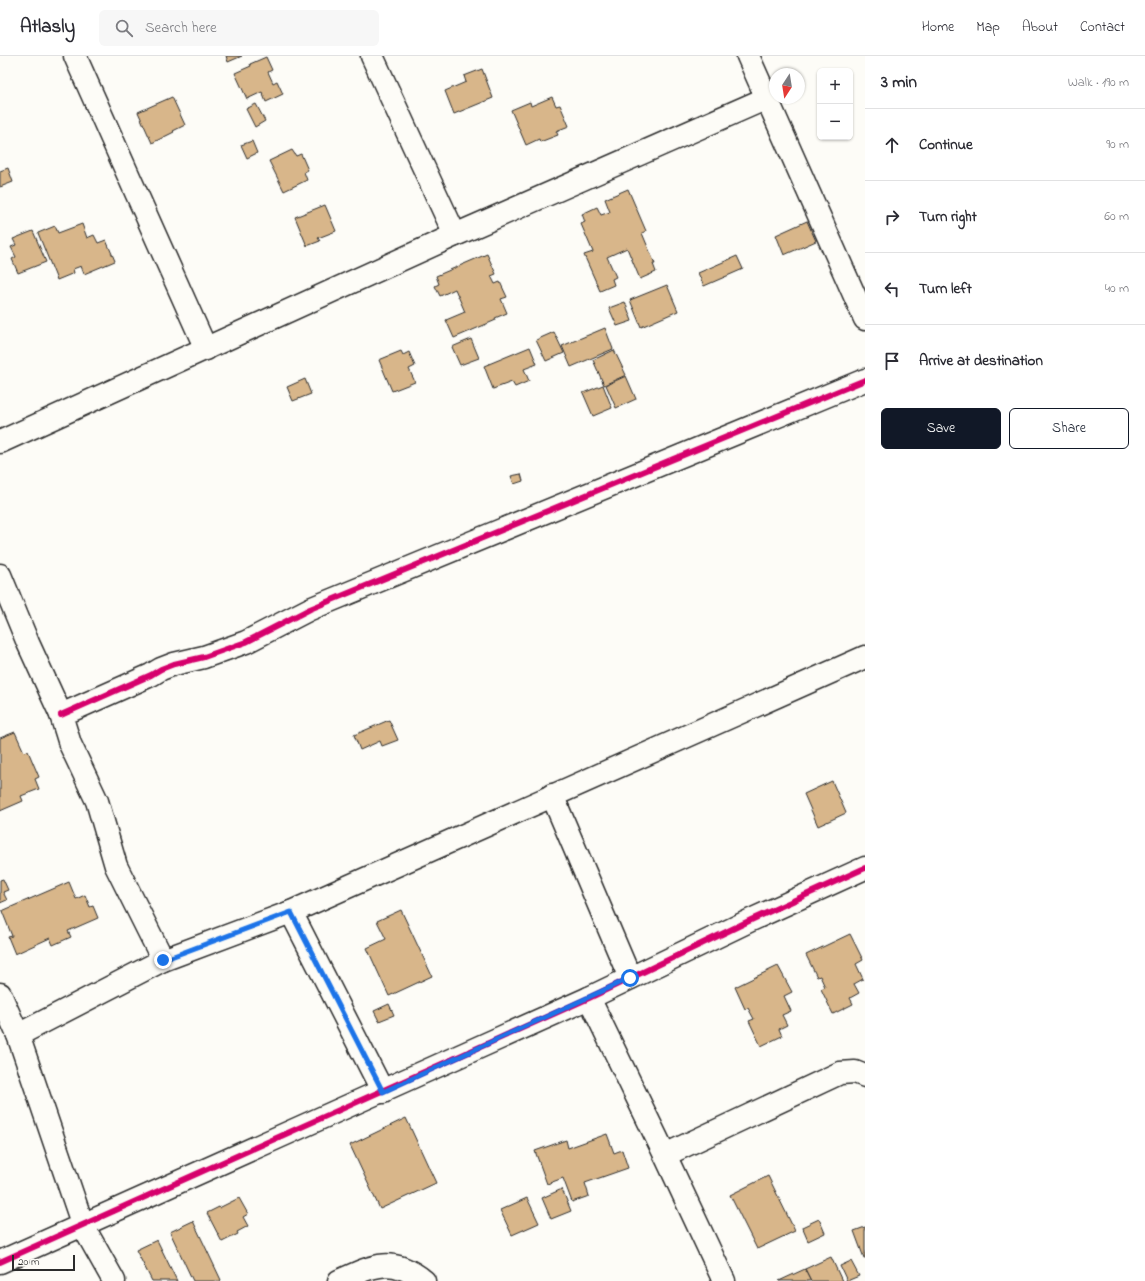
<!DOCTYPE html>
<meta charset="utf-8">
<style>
body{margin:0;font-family:"Indie Flower",sans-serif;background:#f7f7f7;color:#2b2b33}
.controls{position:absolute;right:12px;top:12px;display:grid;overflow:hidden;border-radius:6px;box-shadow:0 1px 3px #0004}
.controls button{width:36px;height:36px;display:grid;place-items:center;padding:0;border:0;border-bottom:1px solid #e1e1e2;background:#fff;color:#2b2b33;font:20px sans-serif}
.compass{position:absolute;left:769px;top:12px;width:36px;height:36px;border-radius:50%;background:#fff;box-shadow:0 1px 3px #0004;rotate:192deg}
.scale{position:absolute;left:12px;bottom:10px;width:63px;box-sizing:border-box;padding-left:4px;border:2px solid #2b2b2b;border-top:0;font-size:11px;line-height:14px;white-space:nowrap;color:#2b2b2b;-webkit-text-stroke:3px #fdfcf7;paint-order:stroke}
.stop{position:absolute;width:12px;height:12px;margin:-9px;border:3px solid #1a73e8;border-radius:50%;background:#fff}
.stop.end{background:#1a73e8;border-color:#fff;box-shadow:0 1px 4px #0008}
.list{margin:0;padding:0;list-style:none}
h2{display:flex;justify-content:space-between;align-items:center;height:52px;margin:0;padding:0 16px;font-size:17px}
h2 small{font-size:13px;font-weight:400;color:#7c7c81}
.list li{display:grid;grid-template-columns:26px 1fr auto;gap:12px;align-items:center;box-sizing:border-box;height:72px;padding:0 16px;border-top:1px solid #e1e1e2}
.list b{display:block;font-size:15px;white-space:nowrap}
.list em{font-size:13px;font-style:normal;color:#7c7c81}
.actions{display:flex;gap:8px;padding:12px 16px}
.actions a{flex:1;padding:9px 0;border:1px solid #111827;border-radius:6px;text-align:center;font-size:14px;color:#111827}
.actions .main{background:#111827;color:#fff}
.icon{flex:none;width:22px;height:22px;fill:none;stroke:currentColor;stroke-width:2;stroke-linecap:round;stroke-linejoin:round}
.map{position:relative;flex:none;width:865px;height:1225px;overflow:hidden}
header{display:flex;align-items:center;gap:24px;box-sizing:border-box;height:56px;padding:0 20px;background:#fff;border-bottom:1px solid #e1e1e2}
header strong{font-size:19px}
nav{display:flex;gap:22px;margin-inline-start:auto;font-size:14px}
.search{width:280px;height:36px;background:#f7f7f7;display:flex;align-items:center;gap:10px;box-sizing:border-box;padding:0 14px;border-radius:6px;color:#7c7c81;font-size:15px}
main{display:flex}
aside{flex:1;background:#fff}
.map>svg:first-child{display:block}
</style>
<header>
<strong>Atlasly</strong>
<div class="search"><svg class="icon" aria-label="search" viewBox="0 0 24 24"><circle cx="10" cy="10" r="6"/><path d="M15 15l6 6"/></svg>Search here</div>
<nav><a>Home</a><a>Map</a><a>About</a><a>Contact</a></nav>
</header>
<main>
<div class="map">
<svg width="865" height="1225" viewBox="0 0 865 1225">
<rect width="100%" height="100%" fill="#fdfcf7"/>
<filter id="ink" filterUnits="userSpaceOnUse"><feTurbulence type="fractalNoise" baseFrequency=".025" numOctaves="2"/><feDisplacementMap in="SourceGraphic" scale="8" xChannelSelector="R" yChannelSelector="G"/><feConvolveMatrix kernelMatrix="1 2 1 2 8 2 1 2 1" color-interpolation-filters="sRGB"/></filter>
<g filter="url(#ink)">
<!-- building -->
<g fill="#d8b68a" stroke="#2b2b2b">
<path d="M226,0H242L228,6Z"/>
<path d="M266,1L272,14L268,16L273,27L277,25L283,38L266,46L262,36L247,43L235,17L251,10L250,8Z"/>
<path d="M482,13L493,42L454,58L445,35L466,26L464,20Z"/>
<path d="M172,41L185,69L173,75L174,76L152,87L138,56Z"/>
<path d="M552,41L556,50L560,49L569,70L556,75L558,79L540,86L539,83L526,89L511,54L530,46L531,50Z"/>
<path d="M256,48L265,65L255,71L246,53Z"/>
<path d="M252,85L257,97L247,102L241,89Z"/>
<path d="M292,94L296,100L301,98L308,114L304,116L307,124L284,135L269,105Z"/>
<path d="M8,112L13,126L0,131V115Z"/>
<path d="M628,133L646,175L642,177L655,208H653L656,216L640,223L627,192L607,201L616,221L612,223L614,229L600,235L584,199L593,196L581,168L585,166L582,158L597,151L601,159L610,156L605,143Z"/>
<path d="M325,149L336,175L318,182L320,185L307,190L295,161Z"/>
<path d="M807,165L816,185L784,199L776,179Z"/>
<path d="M82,168L87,182L94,179L98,187L106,184L115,205L84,218L81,210L73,213L74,217L57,224L38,177L55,170L58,177Z"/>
<path d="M33,175L46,206L18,217L12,203L16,201L11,191L16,189L13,183Z"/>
<path d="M487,198L496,218L491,220L495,228L500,226L507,241L501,243L507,257L495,262L496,264L454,282L446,264L465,256L455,233L440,240L435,230L439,228L436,220Z"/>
<path d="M737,200L743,213L704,230L698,217Z"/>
<path d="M667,229L678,255L641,271L630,244Z"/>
<path d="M625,246L632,265L617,270L609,252Z"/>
<path d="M605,272L613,293L571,311L562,290Z"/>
<path d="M554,276L564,297L546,305L536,284Z"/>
<path d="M471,283L479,302L460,309L452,291Z"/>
<path d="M530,291L537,308L524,313L529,325L515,331L512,326L493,333L484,310Z"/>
<path d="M614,294L626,319L604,329L593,304Z"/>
<path d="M401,295L403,299L409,296L415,310L409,313L415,326L392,335L379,304Z"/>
<path d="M626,320L636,343L616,352L606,329Z"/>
<path d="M305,323L311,338L293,345L287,331Z"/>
<path d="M603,329L612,352L593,360L583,337Z"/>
<path d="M521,418L523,425L514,428L511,420Z"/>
<path d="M389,664L398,684L382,690L380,685L360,694L354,679Z"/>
<path d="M15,676L24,696L28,695L39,721L35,723L39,733L21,740L23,745L0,755V682Z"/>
<path d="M832,725L846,757L818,770L804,738Z"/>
<path d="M3,823L8,834L3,836L7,844L0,847V824Z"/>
<path d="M69,826L76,843L85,839L90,851L93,850L98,862L68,875L71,881L53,889L50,882L15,898L8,881L12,880L2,855Z"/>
<path d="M401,854L432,920L389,940L367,892L386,883L377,865Z"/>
<path d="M850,878L863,904L856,908L863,923L854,928L859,937L850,942L853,948L833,958L821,933L825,931L820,920L817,921L806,899Z"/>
<path d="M778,910L792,936L784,940L791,955L782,959L787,969L779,973L782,980L761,990L749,965L754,963L748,952L745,953L735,931Z"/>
<path d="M389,948L394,959L379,965L374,955Z"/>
<path d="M406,1062L436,1127L380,1153L350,1089Z"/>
<path d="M607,1078L614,1097L622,1094L628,1112L585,1127L589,1140L572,1146L563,1122L547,1128L535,1095L566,1084L568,1092Z"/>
<path d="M768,1120L795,1175L757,1193L730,1139Z"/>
<path d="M562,1133L571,1155L551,1163L542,1142Z"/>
<path d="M239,1142L248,1158L243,1161L248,1170L237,1176L238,1178L222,1186L207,1157L219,1151V1152Z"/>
<path d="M527,1142L539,1167L512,1179L500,1154Z"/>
<path d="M819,1163L825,1177L808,1185L802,1171Z"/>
<path d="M193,1165L221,1224L220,1225H193L170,1176Z"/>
<path d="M865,1171V1202H864L854,1175Z"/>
<path d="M157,1184L177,1225H152L136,1194Z"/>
<path d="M831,1201L842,1225H811L805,1213Z"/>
<path d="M851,1205L859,1220L847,1225L840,1210Z"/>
<path d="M805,1213L811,1225H779Z"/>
</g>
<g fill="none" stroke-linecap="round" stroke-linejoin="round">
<!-- street casing -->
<g stroke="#2b2b2b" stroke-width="25">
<g id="street">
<path d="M75,0L206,293"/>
<path d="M372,0L455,179"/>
<path d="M748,0L865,263"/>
<path d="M0,386L455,179L767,42"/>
<path d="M0,519L28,587L61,659L70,688L97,745L116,810L163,904L291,856"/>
<path d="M61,659L151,619L161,613L174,608L204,601L246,586L310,553L865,324"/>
<path d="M552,739L630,922"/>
<path d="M0,938L18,979L83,1170L114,1225"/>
<path d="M589,942L665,1099L724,1225"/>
<path d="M18,979L163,904"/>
<path d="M383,1036L291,856L865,601"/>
<path d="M665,1099L840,1017L855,1016L865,1020"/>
<path d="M0,1206L589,942L751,864L865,812"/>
<path d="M339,1225C372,1210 392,1199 424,1225"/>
</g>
</g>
<!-- street -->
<use href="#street" stroke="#fdfcf7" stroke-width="22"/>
<!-- cycleway casing -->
<g stroke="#fdfcf7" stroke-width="8">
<g id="cycleway">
<path d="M61,659L151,619L161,613L174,608L204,601L246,586L310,553L865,324"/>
<path d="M0,1206L589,942L751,864L865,812"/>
</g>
</g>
<!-- cycleway -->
<use href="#cycleway" stroke="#d6006c" stroke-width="6"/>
</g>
</g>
<g fill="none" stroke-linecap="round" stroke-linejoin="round" filter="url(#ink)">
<!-- route -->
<path stroke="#1a73e8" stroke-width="5" d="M163,904L291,856L383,1036L630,922"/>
</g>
</svg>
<div class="controls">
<button>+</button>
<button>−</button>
</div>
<svg class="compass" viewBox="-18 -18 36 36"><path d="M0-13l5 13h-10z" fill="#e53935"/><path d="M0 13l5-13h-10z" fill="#7c7c81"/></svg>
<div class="scale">20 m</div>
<div class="stop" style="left:630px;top:922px"></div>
<div class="stop end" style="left:163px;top:904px"></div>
</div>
<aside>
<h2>3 min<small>Walk · 190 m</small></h2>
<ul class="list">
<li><svg class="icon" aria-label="ahead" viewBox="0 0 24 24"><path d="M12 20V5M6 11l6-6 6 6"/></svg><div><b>Continue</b></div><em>90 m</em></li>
<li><svg class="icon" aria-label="right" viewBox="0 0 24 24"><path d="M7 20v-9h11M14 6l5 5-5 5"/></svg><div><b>Turn right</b></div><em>60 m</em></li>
<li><svg class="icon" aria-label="left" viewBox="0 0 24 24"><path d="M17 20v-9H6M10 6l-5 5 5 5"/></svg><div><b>Turn left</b></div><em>40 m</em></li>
<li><svg class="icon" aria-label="arrive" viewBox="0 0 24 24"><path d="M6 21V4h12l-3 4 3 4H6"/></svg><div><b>Arrive at destination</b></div></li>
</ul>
<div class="actions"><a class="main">Save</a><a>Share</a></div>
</aside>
</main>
